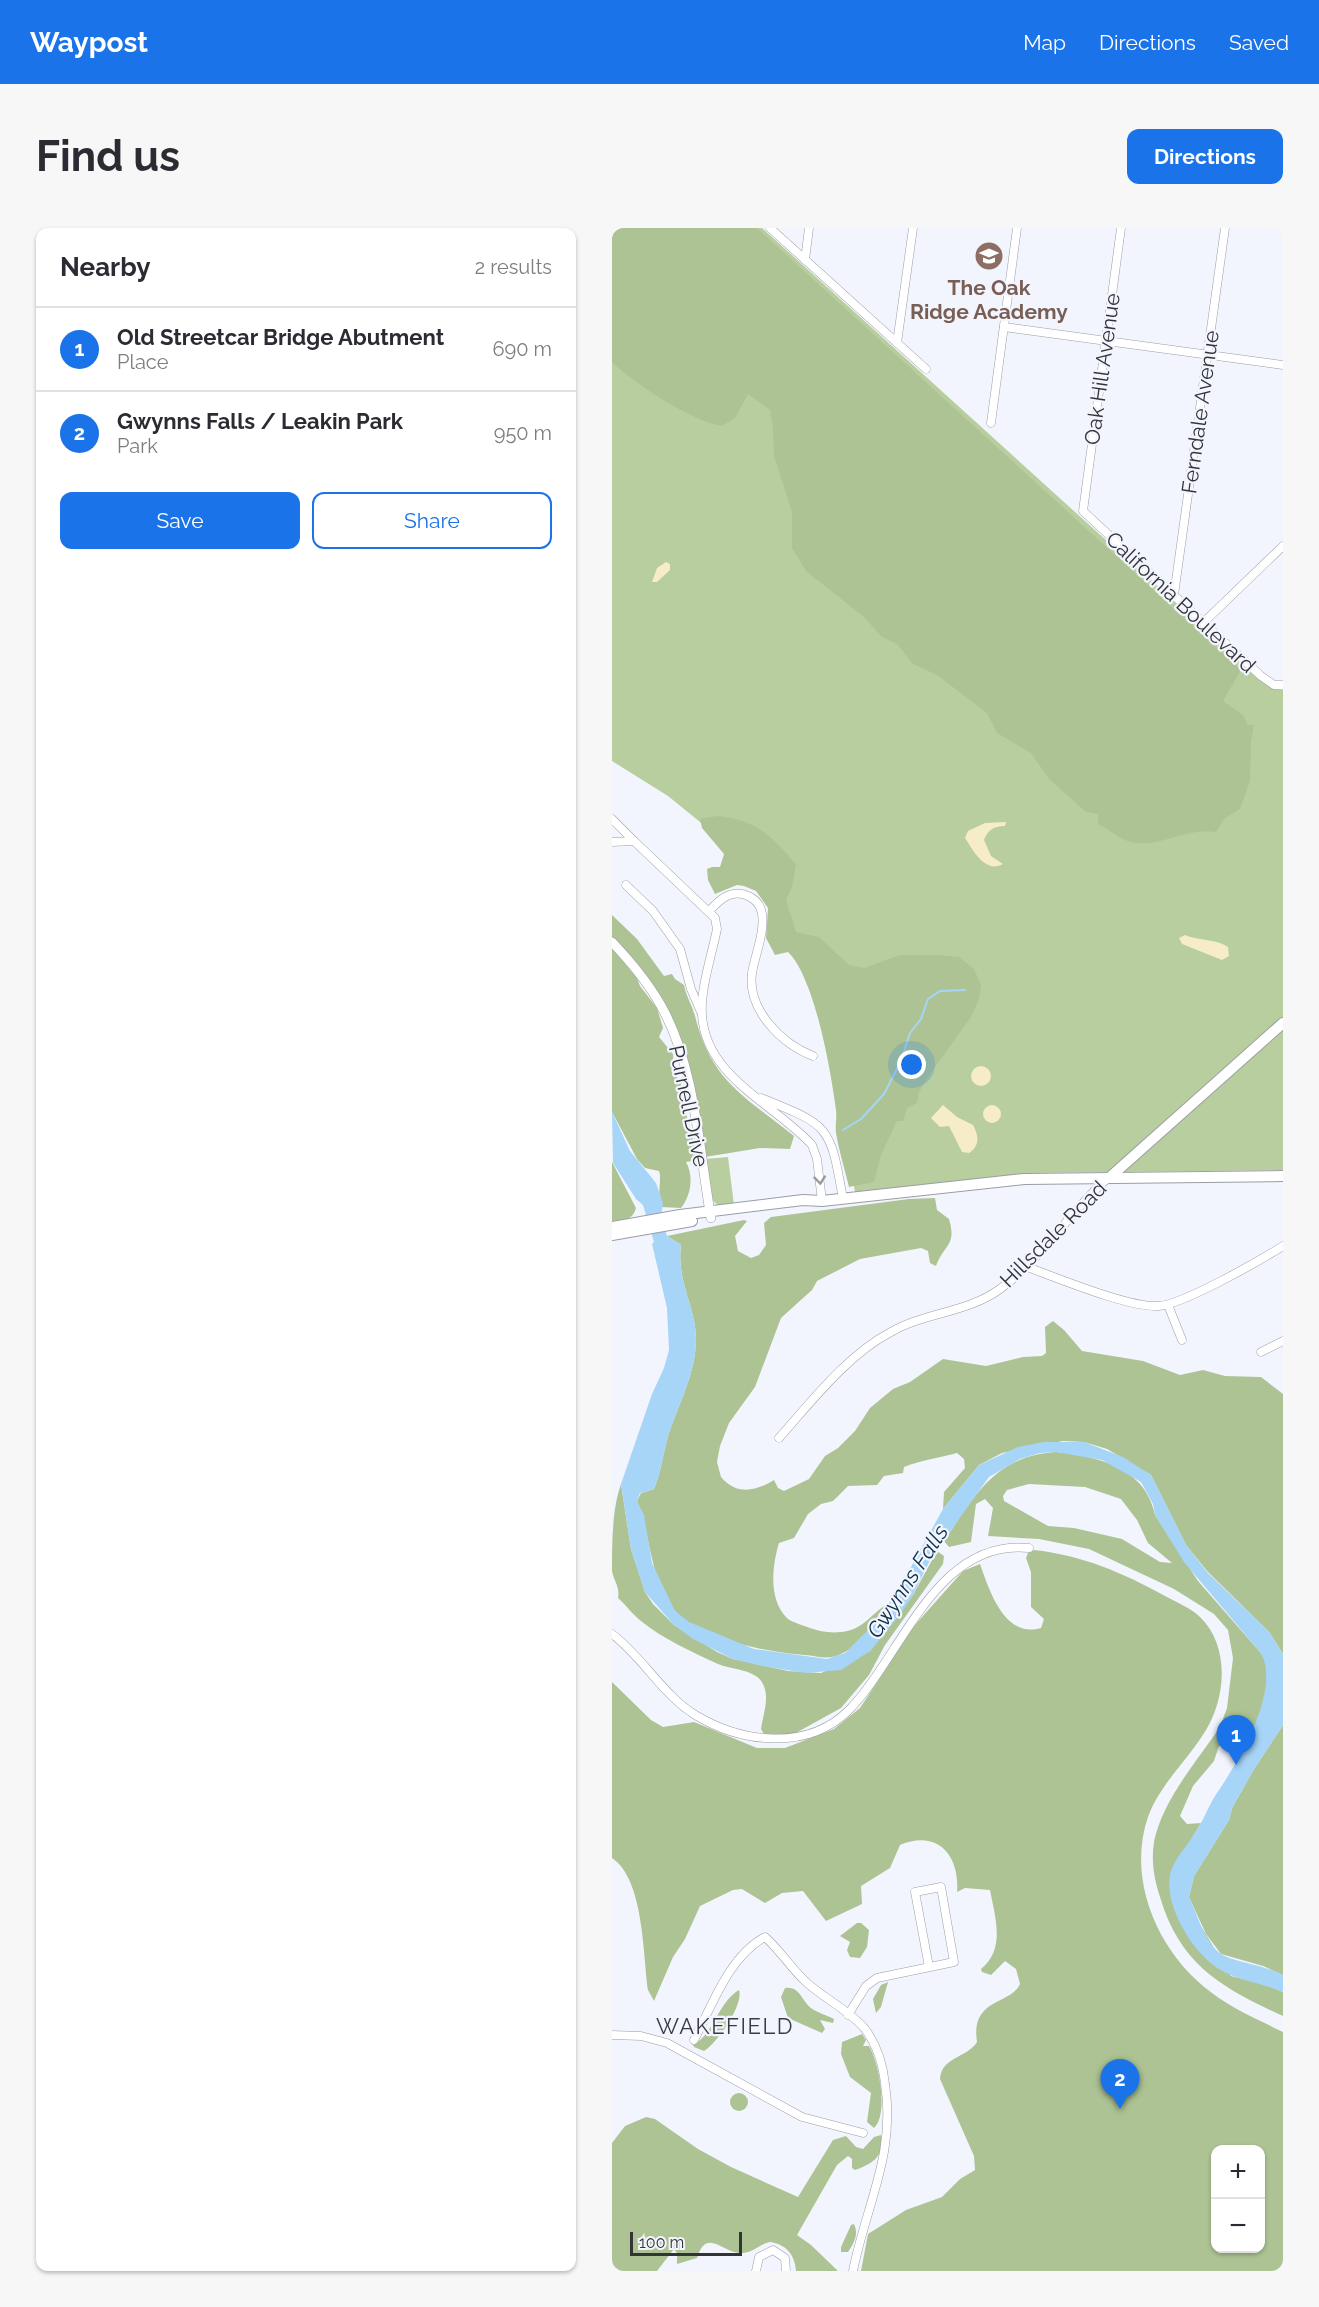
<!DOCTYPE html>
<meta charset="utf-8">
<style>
body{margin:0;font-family:Raleway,sans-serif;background:#f7f7f7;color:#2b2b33}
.controls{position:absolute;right:18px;bottom:18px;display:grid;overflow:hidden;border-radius:12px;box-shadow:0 2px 4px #0004}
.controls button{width:54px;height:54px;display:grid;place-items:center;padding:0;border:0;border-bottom:2px solid #e1e1e2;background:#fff;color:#2b2b33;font:30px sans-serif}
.scale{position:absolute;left:18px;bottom:15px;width:112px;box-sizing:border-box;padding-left:6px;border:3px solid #333437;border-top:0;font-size:16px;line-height:21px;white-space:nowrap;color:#333437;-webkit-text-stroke:4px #f3f5fe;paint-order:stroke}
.you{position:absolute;left:300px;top:837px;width:21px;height:21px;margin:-15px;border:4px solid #fff;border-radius:50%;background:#1a73e8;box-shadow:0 0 0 9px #1a73e833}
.badge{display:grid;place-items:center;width:39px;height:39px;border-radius:50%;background:#1a73e8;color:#fff;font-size:20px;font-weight:700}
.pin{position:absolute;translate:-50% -50px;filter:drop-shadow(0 2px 3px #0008)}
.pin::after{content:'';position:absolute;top:32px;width:21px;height:18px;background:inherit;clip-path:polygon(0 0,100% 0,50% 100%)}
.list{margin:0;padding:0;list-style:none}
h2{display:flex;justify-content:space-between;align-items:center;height:78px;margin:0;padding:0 24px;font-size:26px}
h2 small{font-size:20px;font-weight:400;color:#7c7c81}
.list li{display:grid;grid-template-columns:39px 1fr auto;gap:18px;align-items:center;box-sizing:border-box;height:84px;padding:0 24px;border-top:2px solid #e1e1e2}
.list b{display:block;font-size:22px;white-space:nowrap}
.list p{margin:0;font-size:20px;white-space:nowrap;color:#7c7c81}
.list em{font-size:20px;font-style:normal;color:#7c7c81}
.actions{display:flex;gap:12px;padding:18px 24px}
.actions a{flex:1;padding:14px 0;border:2px solid #1a73e8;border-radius:12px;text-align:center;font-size:21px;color:#1a73e8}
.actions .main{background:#1a73e8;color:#fff}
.map{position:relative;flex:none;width:671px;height:2043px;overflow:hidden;border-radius:12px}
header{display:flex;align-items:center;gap:36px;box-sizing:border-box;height:84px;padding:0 30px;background:#1a73e8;color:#fff}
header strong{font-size:28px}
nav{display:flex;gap:33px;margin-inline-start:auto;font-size:21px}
.intro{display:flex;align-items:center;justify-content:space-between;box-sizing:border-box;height:144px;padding:0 36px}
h1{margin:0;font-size:42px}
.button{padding:15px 27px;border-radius:12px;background:#1a73e8;color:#fff;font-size:21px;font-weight:700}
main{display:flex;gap:36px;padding:0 36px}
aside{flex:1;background:#fff;border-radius:12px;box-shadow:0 2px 4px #0004}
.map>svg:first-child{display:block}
</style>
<header>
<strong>Waypost</strong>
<nav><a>Map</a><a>Directions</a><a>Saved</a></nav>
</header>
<div class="intro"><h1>Find us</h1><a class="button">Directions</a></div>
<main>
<aside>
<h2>Nearby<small>2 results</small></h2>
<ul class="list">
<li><span class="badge">1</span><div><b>Old Streetcar Bridge Abutment</b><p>Place</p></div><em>690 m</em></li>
<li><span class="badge">2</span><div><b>Gwynns Falls / Leakin Park</b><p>Park</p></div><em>950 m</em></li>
</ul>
<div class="actions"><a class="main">Save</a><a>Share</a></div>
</aside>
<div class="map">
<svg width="671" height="2043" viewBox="0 0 671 2043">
<rect width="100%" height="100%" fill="#f3f5fe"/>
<!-- green -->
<g fill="#b8ce9f">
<path d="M0,0H150L646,450L662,461L671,462V942L417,945L243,964L220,829L210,791L168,693L117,624L88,594L56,568L0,533Z"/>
<path d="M116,929L122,977L107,978L100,972L93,931Z"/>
</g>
<!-- forest -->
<g fill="#adc394" fill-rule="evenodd">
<path d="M0,0H145L629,442L611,473L631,487L636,497H642L639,513L638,553L628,581L612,591L604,604C576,599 551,618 524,615C509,614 498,601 486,596V586L474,584L437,551L419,525L385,505L375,485L325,447L301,436L285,416L270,409L252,389L194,343L180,320V284L162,228L161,200L158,182L136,166L123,190L110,198C81,194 21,155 0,134Z"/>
<path d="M105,588C142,591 161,608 184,637L180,659L174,672L184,704L207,709L237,737L252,740L288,727H325L347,729L362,741L369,757L367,771L359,789L318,846L307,864L305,875L295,880L291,893H285L269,927L262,954L237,959C233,942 227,923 224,905C223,898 225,890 224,882C219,844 203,750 176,724L163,727L154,710L156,680L144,663L132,658L125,657L103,666L96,652L95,641L100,639H108L112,626L90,600L88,591Z"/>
<path d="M0,687L25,711L52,748L60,746L63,751L72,757C74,768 80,777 83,788C99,853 132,868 182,908L178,921L148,920L93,929L80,858L50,772L29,740L0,709Z"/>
<path d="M0,720L25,750L28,758L45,780L51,800L47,809L61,826L62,846L69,854L70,871L85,926L81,933L74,934C82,948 79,968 69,980L49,979C45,965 50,951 47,943L33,940L25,931L0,884Z"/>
<path d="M0,934L24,980C20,993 12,992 0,993Z"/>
<path d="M323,970L325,982L337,991C345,1018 332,1016 324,1038L318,1035L316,1023L309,1020L248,1031L205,1053L200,1062L169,1090L143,1159L117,1195L108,1218L105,1234L109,1249C125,1268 144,1263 162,1252L166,1260L172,1263L197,1251L213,1228L226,1220L243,1203L258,1180L281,1161L298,1154L331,1131L374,1138L411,1129L430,1128L434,1125L433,1099L441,1093L452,1102L470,1123L531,1133L568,1147L591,1142L613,1148L649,1149L671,1166V1426L657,1404L595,1343L574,1317L539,1247L495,1221L472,1214L451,1213L390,1225L367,1237L331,1281L332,1264L353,1240L352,1231L345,1225C327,1230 310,1232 292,1239L291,1245L272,1248L265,1257L236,1258L221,1273L209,1276L196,1286L182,1310L167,1315C160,1338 156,1373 176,1391C182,1395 191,1397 198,1400C209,1404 222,1406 235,1403C252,1400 262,1383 277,1375C265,1392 250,1416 231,1425C216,1433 207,1428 192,1427C154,1424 92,1412 64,1384C38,1356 39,1306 25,1273L29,1265L42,1261C49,1244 51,1226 56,1208C66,1177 84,1145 84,1111C84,1079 64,1053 69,1017L55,1008L132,992L135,993L123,1008L126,1023L139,1030L147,1027L154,1017L152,995L159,989L297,971Z"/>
<path d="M444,1224C487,1229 533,1239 543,1287L586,1353L648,1424C671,1451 651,1508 628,1535L620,1525L619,1518H607L602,1533L581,1558L568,1588L575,1596L589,1595L558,1647L619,1748L652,1756L671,1764V1788C610,1760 568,1737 548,1669C542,1651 539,1633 542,1614C550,1573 585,1533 608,1499L615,1480L621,1430L616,1402L602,1386L562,1361L477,1321L427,1311L376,1308L381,1280L373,1271L364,1276L359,1314L337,1319L332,1313C363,1267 383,1228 444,1224ZM417,1256L473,1259L509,1271L525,1292L536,1315L560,1335L548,1334L510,1311L462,1300L436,1298L392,1273L391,1268L395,1262Z"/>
<path d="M9,1256L19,1321L33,1364L41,1376L62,1397L105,1424L121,1431L176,1443L209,1445L258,1423L301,1367L325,1323L332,1328L331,1336L273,1417L257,1447L229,1480L182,1506H152L149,1501C151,1486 158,1470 151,1456C144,1441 120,1442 106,1436C80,1424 51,1411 29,1393C21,1387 14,1377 6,1370C8,1359 2,1353 0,1343C0,1316 0,1281 9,1256Z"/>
<path d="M422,1322C469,1327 512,1345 553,1368C564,1374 579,1380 588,1389C618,1418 614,1469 594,1502C576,1532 548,1556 536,1589C514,1653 547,1726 600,1765C621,1781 647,1792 671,1804V2043H249L256,2006L294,1982L330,1969L348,1951L363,1942L362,1928L328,1851C330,1828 354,1831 365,1814C358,1770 399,1777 408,1756L404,1741L393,1733L379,1747L370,1744L369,1741C394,1721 383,1689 378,1662L353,1660L345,1664C348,1628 326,1601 288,1617L278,1640L249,1658L250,1676L214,1693L191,1663L170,1665L153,1675L130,1661L121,1662L88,1678L73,1711L61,1729L42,1773L36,1762C31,1727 32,1651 0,1630V1454L39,1492L51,1499L82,1494L145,1520H173L222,1501L248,1480L277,1436L286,1416L351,1343L368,1336C377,1361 392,1411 429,1400L432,1391L419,1379V1344L414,1330L416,1325ZM604,1922H648V2020H604Z"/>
<path d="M671,1497V1747L651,1738L609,1726L594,1706L577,1669L582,1648L617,1592L620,1580L642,1541Z"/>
<path d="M245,1695H249L257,1702L255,1719L248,1730L238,1729L235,1722L238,1714L228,1708Z"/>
<path d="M276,1754L269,1779L264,1785L261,1771L269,1757Z"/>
<path d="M173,1760C188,1758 189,1772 199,1780C206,1785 214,1787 222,1791L221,1795L208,1792L213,1801L210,1805L176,1790L169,1769Z"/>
<path d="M127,1762C132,1777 105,1815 92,1823L82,1819L81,1816C100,1810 106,1774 127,1762Z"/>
<path d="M250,1806L254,1812L251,1818H257C267,1834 277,1887 262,1900L255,1894L259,1865L238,1849L229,1826L230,1814Z"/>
<circle cx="127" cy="1874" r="9"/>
<path d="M34,1889L43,1891L86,1921L119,1939L186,1969L221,1912L234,1908L244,1919L251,1921L262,1909L269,1907C273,1928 261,1936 243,1942L240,1940V1931L236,1928L225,1937L185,2007L199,2017L226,2043H184C183,2027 174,2016 158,2014C148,2016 142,2024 131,2025C111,2027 95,1998 85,2030L65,2036V2025L62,2021L45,2043H0V1915L13,1898Z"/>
<path d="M242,1996C247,2006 242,2015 236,2024H229V2019L239,1997Z"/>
</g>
<!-- sand -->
<g fill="#f6ecc7">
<path d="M54,334L58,336V342L45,354H40L45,340Z"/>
<path d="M394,594L393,598C383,598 376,601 372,612L379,628L391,636C373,646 361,622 353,610L356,603L373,595Z"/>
<path d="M573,707C587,713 605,711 616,719L617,728L610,732L570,716L567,710Z"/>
<circle cx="369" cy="848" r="10"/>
<path d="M331,877L345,889L361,897C367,908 368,918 357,925L350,924L337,898L328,899L319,890Z"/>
<circle cx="380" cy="886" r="9"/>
</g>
<!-- water -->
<path fill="#a6d5f8" d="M0,884L18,923L44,955L51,975L49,989L55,1008L69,1017C64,1053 84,1079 84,1111C84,1145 66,1177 56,1208C51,1226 49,1244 42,1261L28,1265L25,1273L32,1287L40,1335L63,1383L77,1394L142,1421L215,1431L233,1425L265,1393L289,1357L331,1281L367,1237L406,1219L432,1214H472L511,1229L539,1247L574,1317L595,1344L657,1404L671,1426V1497L642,1541L620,1580L617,1592L582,1648L577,1669C586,1687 592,1714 609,1726C621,1734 653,1737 671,1747V1764C650,1755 626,1753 607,1741C581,1725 552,1678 558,1647C561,1632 573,1621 581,1608C590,1596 595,1581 603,1568C625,1536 671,1460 648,1424L572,1334L543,1287L541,1276L529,1254L490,1232L444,1224L428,1225L408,1231L377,1249L319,1330L301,1367L287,1388L258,1423L229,1442L194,1445L150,1438L121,1431L81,1411L62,1397L33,1364L19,1321L9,1256L40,1166L52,1140L57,1122L55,1080L40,1016L42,1014L31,977L24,971L1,935Z"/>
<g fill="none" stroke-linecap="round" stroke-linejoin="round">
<!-- stream -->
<path stroke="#a6d5f8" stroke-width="2" d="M231,902L249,891L272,866L289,833L298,805L309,791L316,771L328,763L353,762"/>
<!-- minor casing -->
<g stroke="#9b9da5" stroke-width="9">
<g id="minor">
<path d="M158,0L314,141"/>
<path d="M509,0L471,283L649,448L662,457H671"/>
<path d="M193,32L197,0"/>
<path d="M392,99L671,137"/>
<path d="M285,115L301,0"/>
<path d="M379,195L405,0"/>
<path d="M562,367L613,0"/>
<path d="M592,394L671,318"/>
<path d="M0,591L22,613"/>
<path d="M0,614L22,613L103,690L105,701C100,726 88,762 90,787C94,850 163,876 200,917L205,931L210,973"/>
<path d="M14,657L41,683L68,721L79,761L89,784"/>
<path d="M97,683C102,678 108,671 115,668C129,661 148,670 150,686C153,704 143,727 140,745C135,782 170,816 201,828"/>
<path d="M149,870C219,898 218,898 231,971"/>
<path d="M415,1039C446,1050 517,1080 547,1078C572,1076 647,1033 671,1018"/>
<path d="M556,1077L570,1112"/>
<path d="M649,1124L671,1113"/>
<path d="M167,1210C200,1173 235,1127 279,1104C314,1084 355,1085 388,1061C431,1030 457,984 496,950"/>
<path d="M0,1406C31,1429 51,1468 85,1488C131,1515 196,1523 237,1482C290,1428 324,1310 417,1320"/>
<path d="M236,1787L254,1758L265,1750L342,1734L329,1659L303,1664L317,1739"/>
<path d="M0,1807L29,1808L55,1815L190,1889L251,1905"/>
<path d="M82,1812C100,1778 117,1728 153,1709C168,1722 178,1739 193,1753C211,1770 237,1782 253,1801C265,1817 271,1837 273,1856C284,1926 254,1977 241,2043"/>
<path d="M144,2043L147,2029L161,2022L173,2030L174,2043"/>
</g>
</g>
<!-- tertiary casing -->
<g stroke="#9b9da5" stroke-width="10">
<path id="tertiary" d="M0,714C18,733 35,753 48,776C83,836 87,922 99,990"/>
</g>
<!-- secondary casing -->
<g stroke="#9b9da5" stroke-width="12">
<g id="secondary">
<path d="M497,950L671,795"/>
<path d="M0,999L68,987L191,972L210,973L412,951L671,948"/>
<path d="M0,1007L80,993"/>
</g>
</g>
<!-- minor -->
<use href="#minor" stroke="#fff" stroke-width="8"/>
<!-- tertiary -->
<use href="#tertiary" stroke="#fff" stroke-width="9"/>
<!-- secondary -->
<use href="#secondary" stroke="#fff" stroke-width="10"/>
</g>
<!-- one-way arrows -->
<defs><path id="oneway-chevron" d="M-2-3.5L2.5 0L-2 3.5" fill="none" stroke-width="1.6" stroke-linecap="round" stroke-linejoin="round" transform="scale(1.5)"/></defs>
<use stroke="#999a9b" href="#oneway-chevron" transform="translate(208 952) rotate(84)"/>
<!-- icons -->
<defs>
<g id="school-disc" transform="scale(1.5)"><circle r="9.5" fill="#8d6e63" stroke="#f3f5fe"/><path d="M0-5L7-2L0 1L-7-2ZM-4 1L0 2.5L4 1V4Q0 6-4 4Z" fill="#fff"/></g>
</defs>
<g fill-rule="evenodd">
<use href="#school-disc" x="377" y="28"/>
</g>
<g text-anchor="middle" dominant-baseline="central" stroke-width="4.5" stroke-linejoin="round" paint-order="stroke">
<!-- education labels -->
<g font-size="21" font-weight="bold" fill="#785e54" stroke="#f3f5fe">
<text x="377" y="59">The Oak<tspan x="377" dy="24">Ridge Academy</tspan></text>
</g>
<!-- street labels -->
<g font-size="21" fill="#333437" stroke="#f3f5fe">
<text transform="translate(490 141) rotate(-82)">Oak Hill Avenue</text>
<text transform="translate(588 184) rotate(-82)">Ferndale Avenue</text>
<text transform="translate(569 374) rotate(43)">California Boulevard</text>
<text transform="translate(77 878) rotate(78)">Purnell Drive</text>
<text transform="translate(441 1006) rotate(-45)">Hillsdale Road</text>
</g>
<!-- water labels -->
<g font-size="22" font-style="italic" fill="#0a3048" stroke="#f3f5fe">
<text transform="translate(295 1353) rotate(-57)">Gwynns Falls</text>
</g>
<!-- neighbourhood labels -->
<g font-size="22" letter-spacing="1.5" fill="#3a3b42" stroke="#f3f5fe">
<text x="113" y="1798">WAKEFIELD</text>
</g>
</g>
</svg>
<div class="controls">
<button>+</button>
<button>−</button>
</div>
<div class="scale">100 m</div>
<div class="you"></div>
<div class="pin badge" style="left:624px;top:1537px">1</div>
<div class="pin badge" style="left:508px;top:1881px">2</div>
</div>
</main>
